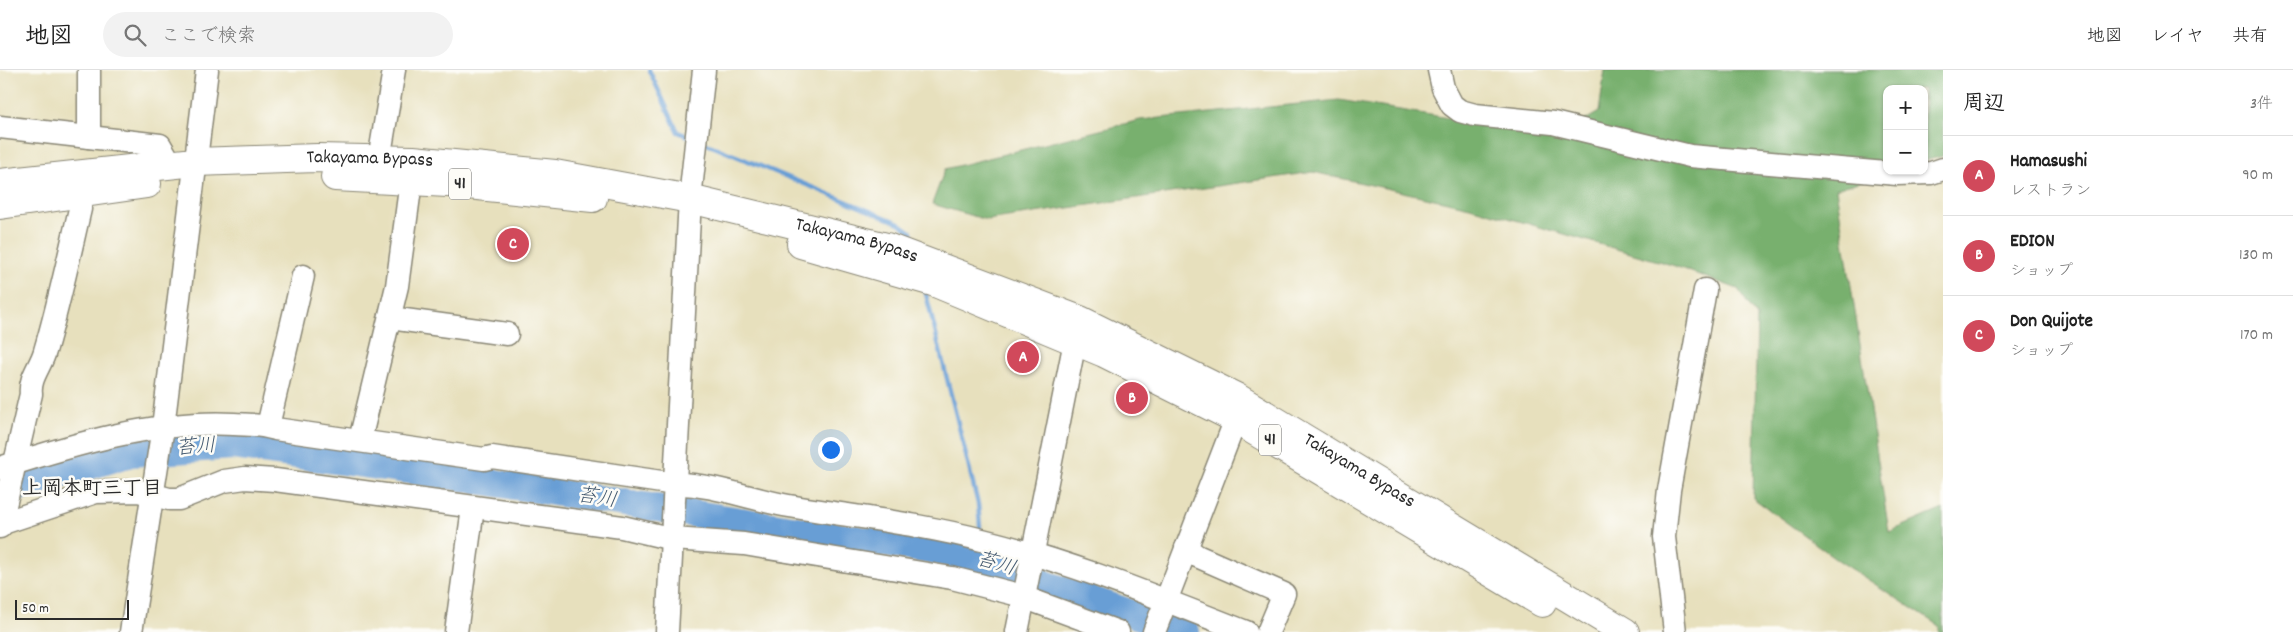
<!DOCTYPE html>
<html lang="ja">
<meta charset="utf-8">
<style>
body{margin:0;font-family:Dekko,"Klee One",sans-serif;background:#f2f2f2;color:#222}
.controls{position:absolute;right:15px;top:15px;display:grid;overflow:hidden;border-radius:10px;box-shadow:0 1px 4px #0004}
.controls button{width:45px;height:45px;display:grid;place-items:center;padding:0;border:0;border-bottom:1px solid #e0e0e0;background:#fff;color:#222;font:25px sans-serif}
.scale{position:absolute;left:15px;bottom:12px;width:114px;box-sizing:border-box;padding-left:5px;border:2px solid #2b2b2b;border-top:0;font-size:14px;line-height:18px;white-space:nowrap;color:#2b2b2b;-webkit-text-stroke:4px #fdfcf7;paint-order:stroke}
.you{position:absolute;left:830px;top:379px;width:18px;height:18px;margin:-12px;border:4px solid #fff;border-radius:50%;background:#1a73e8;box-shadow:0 0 0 8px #1a73e833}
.badge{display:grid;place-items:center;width:32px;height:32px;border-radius:50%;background:#d1495b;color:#fff;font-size:16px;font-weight:700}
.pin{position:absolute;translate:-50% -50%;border:2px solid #fff;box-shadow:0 1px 5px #0006}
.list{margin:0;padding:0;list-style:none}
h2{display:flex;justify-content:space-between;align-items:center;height:65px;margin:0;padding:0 20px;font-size:21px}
h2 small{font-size:16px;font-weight:400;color:#767676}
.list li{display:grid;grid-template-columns:32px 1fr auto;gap:15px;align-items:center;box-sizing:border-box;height:80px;padding:0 20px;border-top:1px solid #e0e0e0}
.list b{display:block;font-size:19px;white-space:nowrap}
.list p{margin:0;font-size:16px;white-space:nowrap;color:#767676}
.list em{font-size:16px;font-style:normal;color:#767676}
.icon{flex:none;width:28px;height:28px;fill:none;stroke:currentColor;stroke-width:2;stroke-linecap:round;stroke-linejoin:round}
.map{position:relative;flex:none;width:1943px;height:562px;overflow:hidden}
header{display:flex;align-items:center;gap:30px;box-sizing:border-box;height:70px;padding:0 25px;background:#fff;border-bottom:1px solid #e0e0e0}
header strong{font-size:24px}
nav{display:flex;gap:28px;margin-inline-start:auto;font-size:18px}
.search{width:350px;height:45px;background:#f2f2f2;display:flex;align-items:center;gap:12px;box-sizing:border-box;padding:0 18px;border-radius:28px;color:#767676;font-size:19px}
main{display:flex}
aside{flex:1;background:#fff}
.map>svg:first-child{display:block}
</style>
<header>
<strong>地図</strong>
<div class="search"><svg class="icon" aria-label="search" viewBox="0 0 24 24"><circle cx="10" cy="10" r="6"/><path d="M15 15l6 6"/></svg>ここで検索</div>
<nav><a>地図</a><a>レイヤ</a><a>共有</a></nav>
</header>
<main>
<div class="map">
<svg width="1943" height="562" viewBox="0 0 1943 562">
<rect width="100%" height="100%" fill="#fdfcf7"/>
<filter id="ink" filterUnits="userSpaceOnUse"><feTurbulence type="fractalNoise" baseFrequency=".02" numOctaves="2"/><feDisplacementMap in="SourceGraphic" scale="10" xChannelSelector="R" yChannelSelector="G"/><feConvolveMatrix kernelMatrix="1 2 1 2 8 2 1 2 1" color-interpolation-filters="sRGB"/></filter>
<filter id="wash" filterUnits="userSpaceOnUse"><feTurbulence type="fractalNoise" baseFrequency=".0096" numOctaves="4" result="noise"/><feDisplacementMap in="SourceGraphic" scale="20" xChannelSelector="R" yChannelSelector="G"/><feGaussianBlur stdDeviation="1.12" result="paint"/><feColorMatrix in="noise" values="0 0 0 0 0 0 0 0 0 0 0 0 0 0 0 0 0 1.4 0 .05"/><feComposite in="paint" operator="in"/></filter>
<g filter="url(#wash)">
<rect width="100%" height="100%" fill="#e7e0bd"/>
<!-- forest -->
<path fill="#78b06e" stroke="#526e4c" d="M1605,0H1943V86L1924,91V19H1887V101H1892L1836,119L1889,462L1943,439V562H1939V556L1838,490L1753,428L1757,247L1738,219L1672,195L1470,137L1313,102L987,150L932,134L945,99L1140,50L1339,30L1558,66L1599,42Z"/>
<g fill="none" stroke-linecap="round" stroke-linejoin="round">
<!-- stream -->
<g stroke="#679ed5" stroke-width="4.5">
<path d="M649,0L678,62L690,67"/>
<path d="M702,72L899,153L911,162L914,176"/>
<path d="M925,220L978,434L980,456L979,463"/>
<path d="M972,487L975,475"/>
</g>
<!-- river -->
<path stroke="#679ed5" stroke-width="28" d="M0,423L131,383L232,376L457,407L972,487L1015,499L1048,515L1186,562"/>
</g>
</g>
<g filter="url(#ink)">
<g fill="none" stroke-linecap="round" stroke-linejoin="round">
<!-- minor casing -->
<g stroke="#898674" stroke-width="25">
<g id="minor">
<path d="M1439,0L1443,18L1452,35L1460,41L1475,45L1553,53L1690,86L1897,104L1931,103L1943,99"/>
<path d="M0,57L160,75L171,94"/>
<path d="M89,67V0"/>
<path d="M381,78L394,0"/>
<path d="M390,248L507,264"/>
<path d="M268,356L303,206"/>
<path d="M360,370L397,216L411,111"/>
<path d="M0,398C75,374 155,350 234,354C249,355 261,354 275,359L484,389L492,387L675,414C710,413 753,430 789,436C855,447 922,454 986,471C1075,493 1161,529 1246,562"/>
<path d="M0,454L96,422L139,421L169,429H179L224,411L245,408L275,410L622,457L673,469L744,474L952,508L1015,524L1118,562"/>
<path d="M0,457L31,324C29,308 41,296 45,281C59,234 69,186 80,139V124"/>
<path d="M1186,478L1197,486L1284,524L1268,562"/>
<path d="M131,562L163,357L207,0"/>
<path d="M456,562L473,438"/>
<path d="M667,562L690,129L704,0"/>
<path d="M1017,562L1078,256"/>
<path d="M1154,562L1236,349"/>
<path d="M1675,562L1664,467L1669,420L1705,220"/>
</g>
</g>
<!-- highway casing -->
<g stroke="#898674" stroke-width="30">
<g id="highway">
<path d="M335,107L448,113L593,128"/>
<path id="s1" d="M0,113L195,92L317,88L413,90L555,104L690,129L887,177L1080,250L1236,327L1625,562"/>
<path d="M0,135L147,114"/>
<path d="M801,174L933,212L1104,283L1226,344L1542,533"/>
</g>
</g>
<!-- minor -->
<use href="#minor" stroke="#fff" stroke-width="22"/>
<!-- highway -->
<use href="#highway" stroke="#fff" stroke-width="28"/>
</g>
</g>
<g text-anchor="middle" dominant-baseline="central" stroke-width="5" stroke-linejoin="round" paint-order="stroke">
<!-- shield labels -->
<g fill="#fdfcf7" stroke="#6a6a68" stroke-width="1">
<rect x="449" y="98.5" width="22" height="31" rx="4"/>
<rect x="1259" y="354.5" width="22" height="31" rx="4"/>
</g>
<g font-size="18" font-weight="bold" fill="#2b2b2b">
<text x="460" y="114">41</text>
<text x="1270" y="370">41</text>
</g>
<!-- street labels -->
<g font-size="19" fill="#2b2b2b" stroke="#fdfcf7">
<text stroke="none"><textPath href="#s1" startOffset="371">Takayama Bypass</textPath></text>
<text stroke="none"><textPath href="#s1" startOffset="866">Takayama Bypass</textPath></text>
<text stroke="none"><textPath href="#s1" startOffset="1421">Takayama Bypass</textPath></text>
</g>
<!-- water labels -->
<g font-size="20" font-style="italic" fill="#43596f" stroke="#fdfcf7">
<text transform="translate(196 378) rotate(-4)">苔川</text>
<text transform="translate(597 429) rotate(9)">苔川</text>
<text transform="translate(996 495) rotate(17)">苔川</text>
</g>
<!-- neighbourhood labels -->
<g font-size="20" font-weight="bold" fill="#2b2b2b" stroke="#fdfcf7">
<text x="92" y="420">上岡本町三丁目</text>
</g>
</g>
</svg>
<div class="controls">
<button>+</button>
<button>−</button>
</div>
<div class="scale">50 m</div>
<div class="you"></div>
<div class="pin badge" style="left:1023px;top:287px">A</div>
<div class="pin badge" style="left:1132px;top:328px">B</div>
<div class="pin badge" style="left:513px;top:174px">C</div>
</div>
<aside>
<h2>周辺<small>3件</small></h2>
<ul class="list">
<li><span class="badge">A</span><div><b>Hamasushi</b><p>レストラン</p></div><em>90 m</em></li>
<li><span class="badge">B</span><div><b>EDION</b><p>ショップ</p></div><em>130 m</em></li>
<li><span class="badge">C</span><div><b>Don Quijote</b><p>ショップ</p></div><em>170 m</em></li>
</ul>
</aside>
</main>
